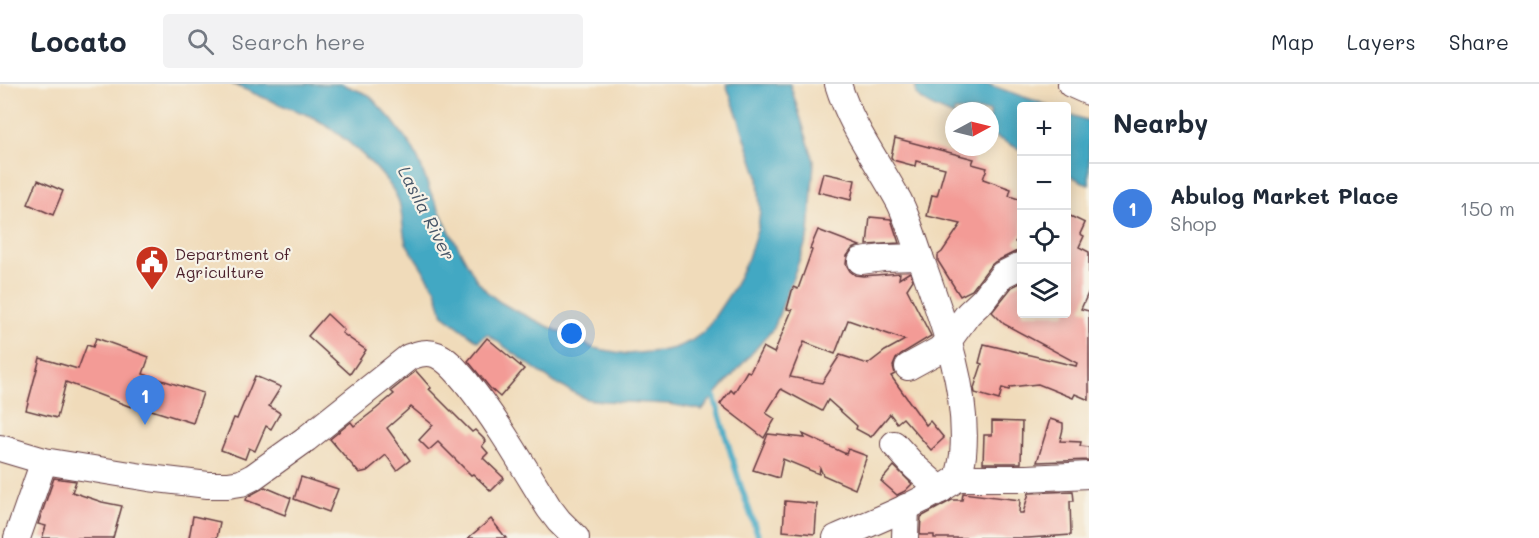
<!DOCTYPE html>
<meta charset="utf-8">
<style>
body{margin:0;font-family:Mali,sans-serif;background:#f2f2f3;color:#1f2937}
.controls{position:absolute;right:18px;top:18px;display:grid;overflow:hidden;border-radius:6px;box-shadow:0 3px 15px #0003}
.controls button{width:54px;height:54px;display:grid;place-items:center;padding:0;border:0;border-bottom:2px solid #e0e1e3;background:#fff;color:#1f2937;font:30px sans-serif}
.compass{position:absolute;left:945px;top:18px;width:54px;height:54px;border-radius:50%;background:#fff;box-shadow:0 3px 15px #0003;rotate:83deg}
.you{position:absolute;left:572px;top:250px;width:21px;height:21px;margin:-15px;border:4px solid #fff;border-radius:50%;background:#1a73e8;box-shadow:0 0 0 9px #1a73e833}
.badge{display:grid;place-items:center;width:39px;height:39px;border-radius:50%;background:#b45309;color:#fff;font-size:20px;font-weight:700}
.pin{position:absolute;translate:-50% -50px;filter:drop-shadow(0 2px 3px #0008)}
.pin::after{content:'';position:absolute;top:32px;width:21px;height:18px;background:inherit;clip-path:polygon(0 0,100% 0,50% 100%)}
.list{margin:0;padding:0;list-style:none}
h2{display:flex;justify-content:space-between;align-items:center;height:78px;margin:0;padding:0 24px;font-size:26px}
h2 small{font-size:20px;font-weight:400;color:#747a83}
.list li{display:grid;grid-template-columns:39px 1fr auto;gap:18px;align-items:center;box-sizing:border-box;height:90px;padding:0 24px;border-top:2px solid #e0e1e3}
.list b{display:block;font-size:22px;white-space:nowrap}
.list p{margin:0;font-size:20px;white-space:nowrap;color:#747a83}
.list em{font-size:20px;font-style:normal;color:#747a83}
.icon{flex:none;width:33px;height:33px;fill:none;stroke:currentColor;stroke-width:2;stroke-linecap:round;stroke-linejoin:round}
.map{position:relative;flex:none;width:1089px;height:454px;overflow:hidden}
header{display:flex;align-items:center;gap:36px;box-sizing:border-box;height:84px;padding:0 30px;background:#fff;border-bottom:2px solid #e0e1e3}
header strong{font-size:28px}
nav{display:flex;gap:33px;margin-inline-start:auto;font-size:21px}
.search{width:420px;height:54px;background:#f2f2f3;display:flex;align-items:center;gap:15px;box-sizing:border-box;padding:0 21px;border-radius:6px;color:#747a83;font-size:22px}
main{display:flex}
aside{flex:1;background:#fff}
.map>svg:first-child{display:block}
</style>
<header>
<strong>Locato</strong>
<div class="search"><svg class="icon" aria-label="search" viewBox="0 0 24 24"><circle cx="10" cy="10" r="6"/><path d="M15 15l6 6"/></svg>Search here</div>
<nav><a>Map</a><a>Layers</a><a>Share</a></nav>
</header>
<main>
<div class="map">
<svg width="1089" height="454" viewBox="0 0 1089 454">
<rect width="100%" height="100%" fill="#f7f3e8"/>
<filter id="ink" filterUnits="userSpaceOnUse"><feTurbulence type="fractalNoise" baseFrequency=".0167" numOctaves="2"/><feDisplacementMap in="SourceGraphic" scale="12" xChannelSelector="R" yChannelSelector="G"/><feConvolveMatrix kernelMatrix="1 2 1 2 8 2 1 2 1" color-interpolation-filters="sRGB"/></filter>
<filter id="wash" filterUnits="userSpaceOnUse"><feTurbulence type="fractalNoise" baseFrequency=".008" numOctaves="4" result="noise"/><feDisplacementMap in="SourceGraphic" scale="24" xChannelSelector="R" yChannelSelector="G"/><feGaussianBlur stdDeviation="1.35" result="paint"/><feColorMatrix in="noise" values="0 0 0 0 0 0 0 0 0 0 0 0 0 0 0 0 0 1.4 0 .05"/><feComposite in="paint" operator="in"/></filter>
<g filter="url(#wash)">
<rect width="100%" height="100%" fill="#f0dbba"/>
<!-- water -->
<g fill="#43a8c3" stroke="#466477" stroke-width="1.5">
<path d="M232,0H342L369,11L392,36L412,63L419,77L430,107L451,150L476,195L487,208L500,218L514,226L593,264L627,270L660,267L675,264L691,257L705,247L733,205L748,174L758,143L760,126L758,93L736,27L726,0H790L814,77L809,150L774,244L702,326L669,320L603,317L586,315L555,299L487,250L478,257L443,231L436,206L406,159C402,146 403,132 399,118C389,90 340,48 314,34C305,29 293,26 284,22C266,15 249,7 232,0Z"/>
<path d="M916,0H987L1050,22H1022L1021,66L990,50V27H954V32C945,28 920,19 916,10C915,6 916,3 916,0Z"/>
<path d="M1066,29L1089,37V101L1067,90Z"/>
</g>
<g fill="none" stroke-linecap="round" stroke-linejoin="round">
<!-- stream -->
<path stroke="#43a8c3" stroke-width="6" d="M712,306L740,400L759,454"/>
</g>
<g id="blocks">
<!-- building -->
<g fill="#f39b96" fill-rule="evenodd">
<path d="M895,54L974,75L972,80L987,84L983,95L1011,105L1009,112L1022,116V149L1015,158L1022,164V166L1015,168L995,178L990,182L972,206L960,212L938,177V171L942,168L961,140L927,132L932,111L937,112L945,84L916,77L915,82L893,76L891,73Z"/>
<path d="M823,89L855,96L851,116L818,108Z"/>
<path d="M38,96L63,107L53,131L28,120Z"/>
<path d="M1066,130L1085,139L1080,150L1084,152L1079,163L1089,168V207L1081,225L1089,227V316L1075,310L1073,314L1038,300L1010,303L1009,306L1002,304L999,316L975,309L974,304L982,280L979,279L984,260L1076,282L1077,279L1004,240L992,228L1012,203L1022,198V230H1066Z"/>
<path d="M870,133L891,135L899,159L867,161Z"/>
<path d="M818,146L860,162L852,165L847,172L846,180L850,187L855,191L863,192L900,189L899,195L910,188L913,196L907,205L931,252L901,270L896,275L893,282L895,290L891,292L926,341L930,337L944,354L931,366L903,334L897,339L890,330L871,353L856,345L857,342L828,316L822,327L781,305L766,329L775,335L764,354L720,320L731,306L734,309L747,287L750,288L763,263L774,269L792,226L787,225L793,203L798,205L812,166L810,165ZM848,236L905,256L885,267L868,280L840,271L822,299L790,293L804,258L835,270Z"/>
<path d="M327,230L344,246L342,249L366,266L350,290L308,252Z"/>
<path d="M96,254L149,273L143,290L203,309L193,339L132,320L131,323L66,298L57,334L26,326L40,274L78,285L87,261L93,263Z"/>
<path d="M487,254L524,285L500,313L490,304L468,277Z"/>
<path d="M416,287L431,304L429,305L472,348L475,346L486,357L482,362L488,369L483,374L504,394L491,407L473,390L471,391L438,358L429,366L419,356L433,341L411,323L387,344L410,376L397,386L386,371L367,387L359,389L330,355L351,338L354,342L376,325L394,310L391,307Z"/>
<path d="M255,292L281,303L269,322L280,329L271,345L266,342L255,367L249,364L245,375L221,366L234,334L237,335Z"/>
<path d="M1050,335L1063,339V345L1060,357L1081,358L1080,362L1089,363V376L1037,378Z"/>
<path d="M992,337L1022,338L1021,379H983L984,351H992Z"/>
<path d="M768,350L805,354L803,350L846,370L848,365L867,372L855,405L823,391L820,384L819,390L783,375L779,394L753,386Z"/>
<path d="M894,382L912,400L905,407L897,411L881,397Z"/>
<path d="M301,393L338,405L329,428L294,415Z"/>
<path d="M54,394L76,397L72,408L102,418L122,422L113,454H42L46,442L38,440Z"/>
<path d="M265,403L291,414L285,431L246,416L247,413Z"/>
<path d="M1073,407L1074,417H1070L1071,451L1028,454H934V451H920L921,433L952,416H962L963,409L1020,416L1019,429H1023L1029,409Z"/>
<path d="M785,417L817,420L815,450L783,447Z"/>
<path d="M193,432L220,438L217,454H189Z"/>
<path d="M491,435L506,454H468Z"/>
</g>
</g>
</g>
<g filter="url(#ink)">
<use href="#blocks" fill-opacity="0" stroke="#633b40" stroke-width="1.5"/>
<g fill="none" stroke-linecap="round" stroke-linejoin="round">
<!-- minor casing -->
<g stroke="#633b40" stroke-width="28">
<g id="minor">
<path d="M1071,0L1089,8"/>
<path d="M861,177L883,174L920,173"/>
<path d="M908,283L939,266L949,256L968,230L983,216L1002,191L1022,181"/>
<path d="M894,360L915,383L941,406"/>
<path d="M0,364L44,377L149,394L208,401H228L241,399L253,393L306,355L409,273C418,270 427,267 437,271C450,277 458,289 467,299C498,338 523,382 549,424L559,437L576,454"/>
<path d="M958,394H1027L1089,391"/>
<path d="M17,454L44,377"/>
<path d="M836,454C877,436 921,420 958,394C960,387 962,379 963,371C969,309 944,239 923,181C915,160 909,137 899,117C878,78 851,43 838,0"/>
<path d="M905,454L906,423"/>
</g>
</g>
<!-- minor -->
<use href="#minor" stroke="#fff" stroke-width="26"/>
</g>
</g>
<!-- icons -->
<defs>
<g id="civic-pin" transform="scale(1.725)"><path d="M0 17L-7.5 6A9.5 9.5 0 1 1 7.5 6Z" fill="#c8321e" stroke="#f7f3e8"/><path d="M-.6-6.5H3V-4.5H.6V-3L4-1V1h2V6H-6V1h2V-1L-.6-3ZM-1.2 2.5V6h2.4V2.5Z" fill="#fff"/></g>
</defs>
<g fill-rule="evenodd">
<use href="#civic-pin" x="152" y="178"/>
</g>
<g text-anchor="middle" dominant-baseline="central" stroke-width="4.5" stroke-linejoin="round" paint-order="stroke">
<!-- poi labels -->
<g font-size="16" fill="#4a1f2b" stroke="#f7f3e8" text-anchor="start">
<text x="175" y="169">Department of<tspan x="175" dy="18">Agriculture</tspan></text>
</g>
<!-- water labels -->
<g font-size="18" font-style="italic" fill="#475668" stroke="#f7f3e8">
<text transform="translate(427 129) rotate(63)">Lasila River</text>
</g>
</g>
</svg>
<div class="controls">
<button>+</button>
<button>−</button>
<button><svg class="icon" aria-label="locate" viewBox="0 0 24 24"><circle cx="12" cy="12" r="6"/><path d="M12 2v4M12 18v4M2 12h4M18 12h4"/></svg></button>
<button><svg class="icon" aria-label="layers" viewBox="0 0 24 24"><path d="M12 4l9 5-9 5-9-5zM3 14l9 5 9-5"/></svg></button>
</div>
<svg class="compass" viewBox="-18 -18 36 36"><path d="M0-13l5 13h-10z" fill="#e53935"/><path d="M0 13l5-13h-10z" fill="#747a83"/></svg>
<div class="you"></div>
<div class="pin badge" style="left:145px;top:341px;background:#3f7fe0">1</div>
</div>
<aside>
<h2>Nearby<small></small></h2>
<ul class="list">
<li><span class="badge" style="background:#3f7fe0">1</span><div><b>Abulog Market Place</b><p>Shop</p></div><em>150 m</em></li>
</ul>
</aside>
</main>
